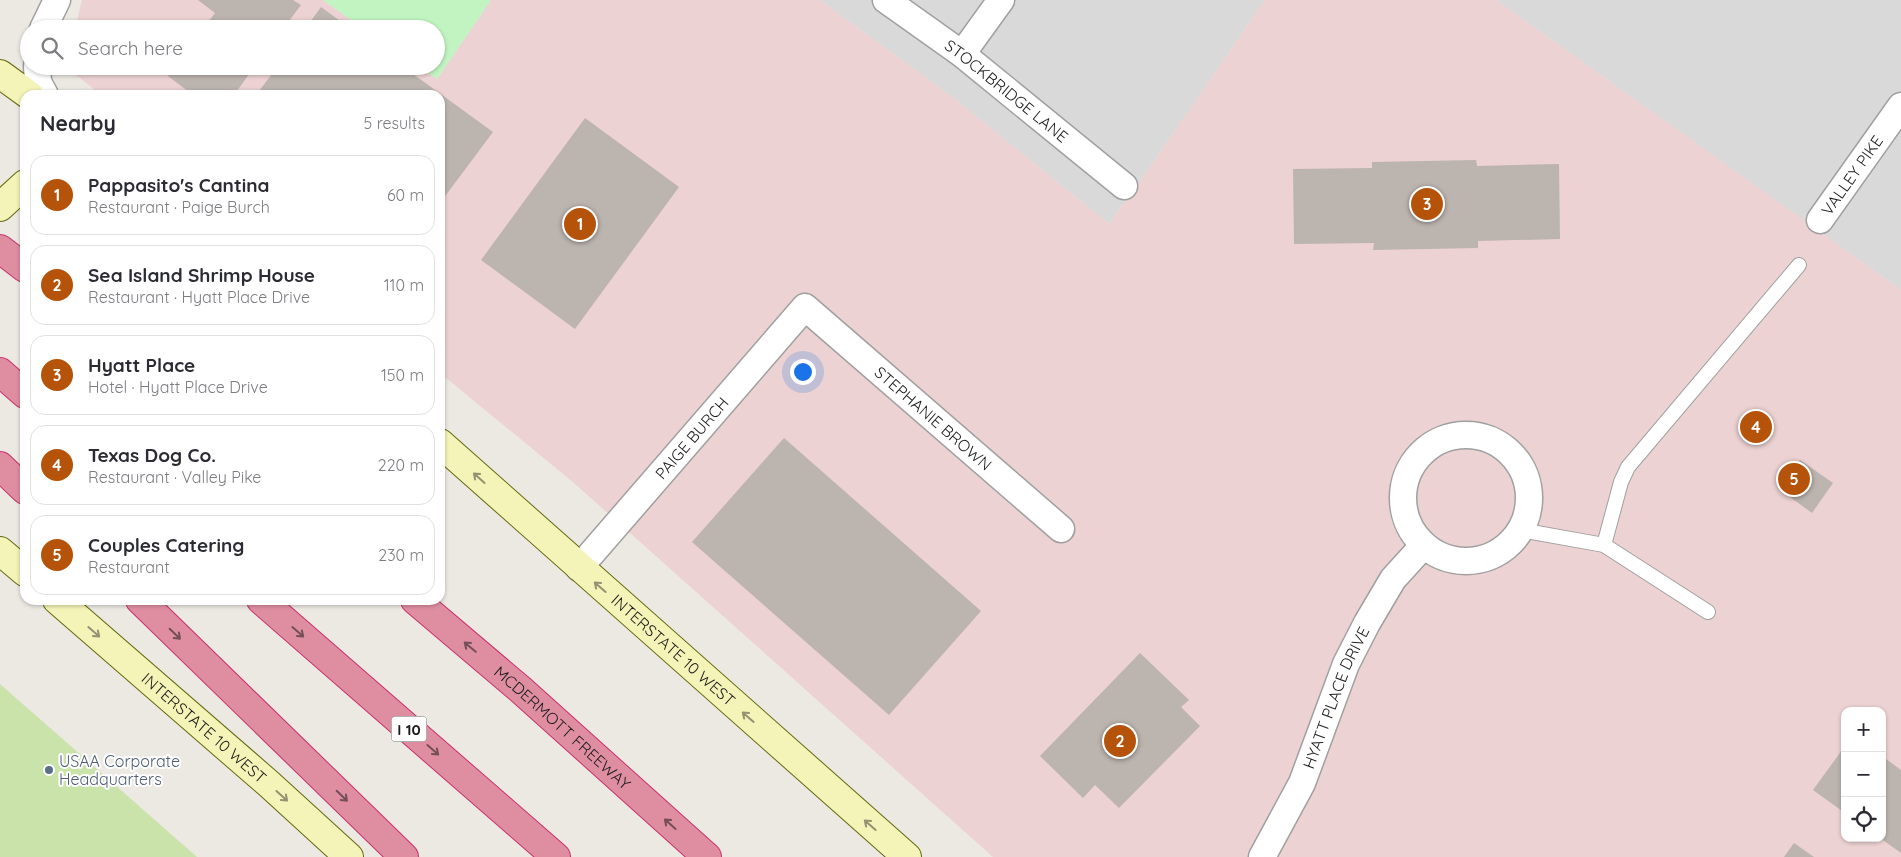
<!DOCTYPE html>
<meta charset="utf-8">
<style>
body{margin:0;font-family:Quicksand,sans-serif;background:#f7f7f7;color:#2b2b33}
.controls{position:absolute;right:15px;bottom:15px;display:grid;overflow:hidden;border-radius:10px;box-shadow:0 1px 4px #0004}
.controls button{width:45px;height:45px;display:grid;place-items:center;padding:0;border:0;border-bottom:1px solid #e1e1e2;background:#fff;color:#2b2b33;font:25px sans-serif}
.you{position:absolute;left:802px;top:371px;width:18px;height:18px;margin:-12px;border:4px solid #fff;border-radius:50%;background:#1a73e8;box-shadow:0 0 0 8px #1a73e833}
.badge{display:grid;place-items:center;width:32px;height:32px;border-radius:50%;background:#b45309;color:#fff;font-size:16px;font-weight:700}
.pin{position:absolute;translate:-50% -50%;border:2px solid #fff;box-shadow:0 1px 5px #0006}
.list{margin:0;padding:0;list-style:none}
h2{display:flex;justify-content:space-between;align-items:center;height:65px;margin:0;padding:0 20px;font-size:21px}
h2 small{font-size:16px;font-weight:400;color:#7c7c81}
.list li{display:grid;grid-template-columns:32px 1fr auto;gap:15px;align-items:center;box-sizing:border-box;height:80px;margin:0 10px 10px;padding:0 10px;border:1px solid #e1e1e2;border-radius:15px}
.list b{display:block;font-size:19px;white-space:nowrap}
.list p{margin:0;font-size:16px;white-space:nowrap;color:#7c7c81}
.list em{font-size:16px;font-style:normal;color:#7c7c81}
.icon{flex:none;width:28px;height:28px;fill:none;stroke:currentColor;stroke-width:2;stroke-linecap:round;stroke-linejoin:round}
.map{position:relative;flex:none;width:1901px;height:857px;overflow:hidden}
.search{position:absolute;background:#fff;box-shadow:0 1px 4px #0004;left:20px;top:20px;width:425px;height:55px;display:flex;align-items:center;gap:12px;box-sizing:border-box;padding:0 18px;border-radius:28px;color:#7c7c81;font-size:19px}
.panel{position:absolute;background:#fff;box-shadow:0 1px 4px #0004;left:20px;top:90px;width:425px;height:515px;border-radius:15px}
.map>svg:first-child{display:block}
</style>
<div class="map">
<svg width="1901" height="857" viewBox="0 0 1901 857">
<rect width="100%" height="100%" fill="#ece8e2"/>
<!-- residential -->
<g fill="#dad9d9">
<path d="M820,0H1265L1150,167L1109,224L956,100Z"/>
<path d="M1496,0H1901V290L1785,207Z"/>
</g>
<!-- commercial -->
<g fill="#ecd2d2" fill-rule="evenodd">
<path d="M82,0H323L364,29H75Z"/>
<path d="M491,0H820L956,100L1109,224L1150,167L1265,0H1496L1901,290V857H993L574,483L440,373V95H101L65,66H418L437,79ZM1845,711H1882V838H1845Z"/>
</g>
<!-- grass -->
<path fill="#cae3ab" d="M0,684L197,857H0Z"/>
<!-- park -->
<path fill="#c1f4c1" d="M323,0H491L437,79L418,66H436V29H364Z"/>
<!-- building -->
<g fill="#bcb4af">
<path d="M198,0H293L301,5L283,29H203L215,13Z"/>
<path d="M321,7L351,29H305Z"/>
<path d="M175,66H255L234,95H193L168,76Z"/>
<path d="M278,66H402L493,132L440,203V95H256Z"/>
<path d="M585,118L679,187L575,329L481,260Z"/>
<path d="M1476,160L1477,166L1559,164L1560,239L1478,241V248L1373,250L1374,243L1294,244L1293,169L1372,168V162Z"/>
<path d="M784,438L981,611L889,715L692,542Z"/>
<path d="M1800,460L1833,483L1812,513L1779,489Z"/>
<path d="M1140,653L1189,700L1181,707L1200,726L1119,808L1095,785L1083,798L1040,756Z"/>
<path d="M1845,746V813L1813,790Z"/>
<path d="M1882,756L1901,770V853L1880,838H1882Z"/>
<path d="M1794,843L1814,857H1784Z"/>
</g>
<g fill="none" stroke-linecap="round" stroke-linejoin="round">
<!-- lane casing -->
<g stroke="#a0a0a0" stroke-width="16">
<g id="lane">
<path d="M1521,530L1604,545L1708,612"/>
<path d="M1604,545L1621,482L1628,467L1799,265"/>
</g>
</g>
<!-- street casing -->
<g stroke="#a0a0a0" stroke-width="29">
<g id="street">
<path id="s1" d="M886,0L962,54L1124,186"/>
<path d="M43,29L57,0"/>
<path d="M962,54L1001,0"/>
<path d="M37,66L38,82L45,95"/>
<path id="s2" d="M1820,220L1901,106"/>
<circle cx="1466" cy="498" r="63"/>
<path id="s3" d="M579,568L805,307L1061,529"/>
<path id="s4" d="M1262,857L1302,783L1346,664L1367,623L1393,579L1423,546"/>
</g>
</g>
<!-- secondary casing -->
<g stroke="#64690c" stroke-width="30">
<g id="secondary">
<path d="M0,74L29,95"/>
<path d="M0,207L25,184"/>
<path id="s5" d="M440,443L907,857"/>
<path d="M0,551L25,572"/>
<path id="s6" d="M57,600L269,784L349,857"/>
</g>
</g>
<!-- highway casing -->
<g stroke="#c9306e" stroke-width="30">
<g id="highway">
<path d="M0,249L25,268"/>
<path d="M0,372L25,394"/>
<path d="M0,466L25,490"/>
<path d="M140,600L404,857"/>
<path d="M261,600L556,857"/>
<path id="s7" d="M415,600L520,689L707,857"/>
</g>
</g>
<!-- lane -->
<use href="#lane" stroke="#fff" stroke-width="14"/>
<!-- street -->
<use href="#street" stroke="#fff" stroke-width="26"/>
<!-- secondary -->
<use href="#secondary" stroke="#f4f3b8" stroke-width="28"/>
<!-- highway -->
<use href="#highway" stroke="#df8ea2" stroke-width="28"/>
</g>
<!-- one-way arrows -->
<defs><path id="oneway-shaft" d="M-6 0H5M1.5-3L5.5 0L1.5 3" fill="none" stroke-width="1.6" stroke-linecap="round" stroke-linejoin="round" transform="scale(1.25)"/></defs>
<g stroke="#939272">
<use href="#oneway-shaft" transform="translate(479 478) rotate(-138)"/>
<use href="#oneway-shaft" transform="translate(600 587) rotate(-139)"/>
<use href="#oneway-shaft" transform="translate(94 632) rotate(41)"/>
<use href="#oneway-shaft" transform="translate(748 717) rotate(-139)"/>
<use href="#oneway-shaft" transform="translate(282 796) rotate(42)"/>
<use href="#oneway-shaft" transform="translate(870 825) rotate(-139)"/>
</g>
<g stroke="#744f58">
<use href="#oneway-shaft" transform="translate(298 632) rotate(41)"/>
<use href="#oneway-shaft" transform="translate(175 634) rotate(44)"/>
<use href="#oneway-shaft" transform="translate(470 647) rotate(-140)"/>
<use href="#oneway-shaft" transform="translate(433 750) rotate(41)"/>
<use href="#oneway-shaft" transform="translate(342 796) rotate(44)"/>
<use href="#oneway-shaft" transform="translate(670 824) rotate(-138)"/>
</g>
<!-- markers -->
<circle fill="#5c6f8a" stroke="#fff" stroke-width="2" cx="49" cy="770" r="5"/>
<g text-anchor="middle" dominant-baseline="central" stroke-width="4" stroke-linejoin="round" paint-order="stroke">
<!-- shield labels -->
<rect fill="#fff" stroke="#606060" stroke-width="1" x="391.5" y="716.5" width="35" height="25" rx="4"/>
<g font-size="15" font-weight="bold" fill="#1c1c1c">
<text x="409" y="729">I 10</text>
</g>
<!-- street labels -->
<g font-size="16" fill="#1c1c1c" stroke="#fff">
<text stroke="none"><textPath href="#s1" startOffset="151">STOCKBRIDGE LANE</textPath></text>
<text stroke="none"><textPath href="#s2" startOffset="55">VALLEY PIKE</textPath></text>
<text stroke="none"><textPath href="#s3" startOffset="515">STEPHANIE BROWN</textPath></text>
<text stroke="none"><textPath href="#s3" startOffset="172">PAIGE BURCH</textPath></text>
<text stroke="none"><textPath href="#s5" startOffset="312">INTERSTATE 10 WEST</textPath></text>
<text stroke="none"><textPath href="#s4" startOffset="176">HYATT PLACE DRIVE</textPath></text>
<text stroke="none"><textPath href="#s7" startOffset="195">MCDERMOTT FREEWAY</textPath></text>
<text stroke="none"><textPath href="#s6" startOffset="195">INTERSTATE 10 WEST</textPath></text>
</g>
<!-- service labels -->
<g font-size="16" fill="#4e5e75" stroke="#fff" text-anchor="start">
<text x="59" y="761">USAA Corporate<tspan x="59" dy="18">Headquarters</tspan></text>
</g>
</g>
</svg>
<div class="controls">
<button>+</button>
<button>−</button>
<button><svg class="icon" aria-label="locate" viewBox="0 0 24 24"><circle cx="12" cy="12" r="6"/><path d="M12 2v4M12 18v4M2 12h4M18 12h4"/></svg></button>
</div>
<div class="you"></div>
<div class="pin badge" style="left:580px;top:224px">1</div>
<div class="pin badge" style="left:1120px;top:741px">2</div>
<div class="pin badge" style="left:1427px;top:204px">3</div>
<div class="pin badge" style="left:1756px;top:427px">4</div>
<div class="pin badge" style="left:1794px;top:479px">5</div>
<div class="search"><svg class="icon" aria-label="search" viewBox="0 0 24 24"><circle cx="10" cy="10" r="6"/><path d="M15 15l6 6"/></svg>Search here</div>
<section class="panel">
<h2>Nearby<small>5 results</small></h2>
<ul class="list">
<li><span class="badge">1</span><div><b>Pappasito's Cantina</b><p>Restaurant · Paige Burch</p></div><em>60 m</em></li>
<li><span class="badge">2</span><div><b>Sea Island Shrimp House</b><p>Restaurant · Hyatt Place Drive</p></div><em>110 m</em></li>
<li><span class="badge">3</span><div><b>Hyatt Place</b><p>Hotel · Hyatt Place Drive</p></div><em>150 m</em></li>
<li><span class="badge">4</span><div><b>Texas Dog Co.</b><p>Restaurant · Valley Pike</p></div><em>220 m</em></li>
<li><span class="badge">5</span><div><b>Couples Catering</b><p>Restaurant</p></div><em>230 m</em></li>
</ul>
</section>
</div>
